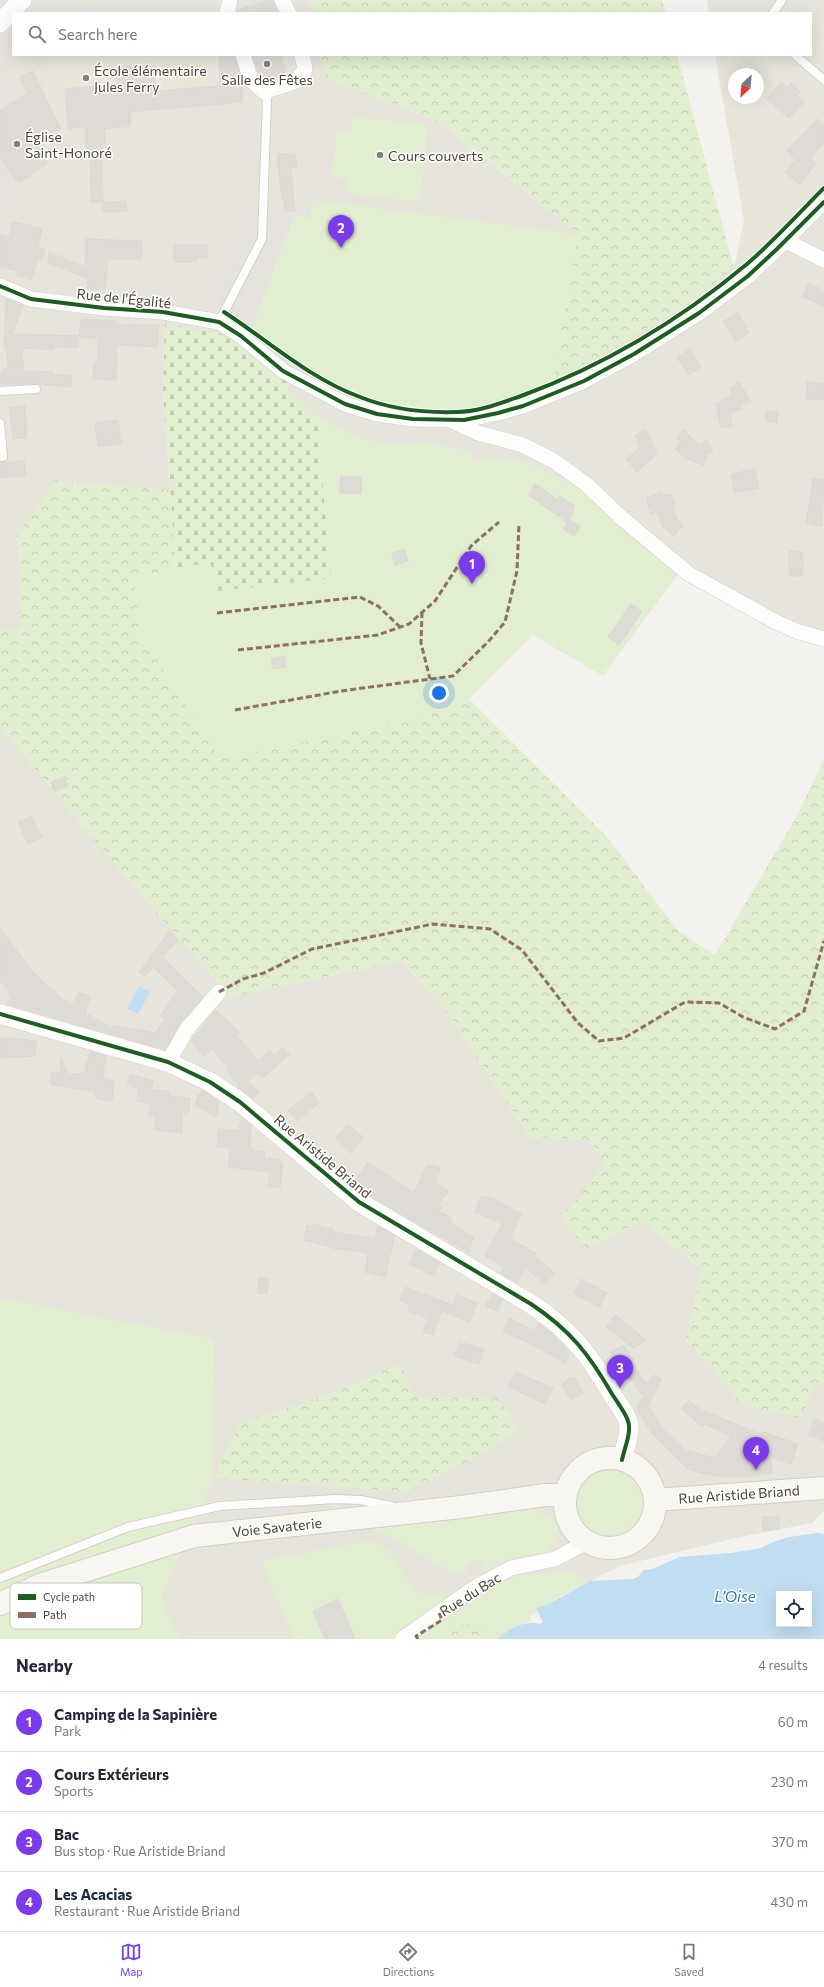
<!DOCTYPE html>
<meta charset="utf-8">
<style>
body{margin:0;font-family:Commissioner,sans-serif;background:#f2f2f3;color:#1f2937}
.controls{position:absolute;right:12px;bottom:12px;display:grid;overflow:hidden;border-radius:0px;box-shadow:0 4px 16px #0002}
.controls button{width:36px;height:36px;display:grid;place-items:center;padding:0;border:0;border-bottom:1px solid #e0e1e3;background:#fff;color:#1f2937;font:20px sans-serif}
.compass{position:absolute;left:728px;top:68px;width:36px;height:36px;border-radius:50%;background:#fff;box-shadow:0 4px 16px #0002;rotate:206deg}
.you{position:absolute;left:439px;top:693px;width:14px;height:14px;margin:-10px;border:3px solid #fff;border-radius:50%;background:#1a73e8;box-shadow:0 0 0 6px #1a73e833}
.badge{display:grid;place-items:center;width:26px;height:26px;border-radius:50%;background:#7c3aed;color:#fff;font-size:13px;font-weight:700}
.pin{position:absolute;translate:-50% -33px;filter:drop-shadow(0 1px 2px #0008)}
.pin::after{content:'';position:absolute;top:21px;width:14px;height:12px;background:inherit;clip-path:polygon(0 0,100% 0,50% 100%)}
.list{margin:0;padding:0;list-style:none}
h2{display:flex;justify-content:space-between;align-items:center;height:52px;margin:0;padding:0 16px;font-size:17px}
h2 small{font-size:13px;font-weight:400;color:#747a83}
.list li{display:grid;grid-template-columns:26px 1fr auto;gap:12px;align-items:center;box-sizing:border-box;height:60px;padding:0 16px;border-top:1px solid #e0e1e3}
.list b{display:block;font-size:15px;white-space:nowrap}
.list p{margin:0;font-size:13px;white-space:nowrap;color:#747a83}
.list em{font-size:13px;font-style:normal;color:#747a83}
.icon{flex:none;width:22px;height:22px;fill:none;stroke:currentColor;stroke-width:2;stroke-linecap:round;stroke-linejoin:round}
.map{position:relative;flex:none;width:824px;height:1639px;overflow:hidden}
.search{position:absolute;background:#fff;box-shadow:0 4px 16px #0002;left:12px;right:12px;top:12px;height:44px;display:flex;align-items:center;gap:10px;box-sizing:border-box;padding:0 14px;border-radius:0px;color:#747a83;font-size:15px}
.sheet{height:292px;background:#fff}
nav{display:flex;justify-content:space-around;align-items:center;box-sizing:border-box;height:56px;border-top:1px solid #e0e1e3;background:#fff;font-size:11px;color:#747a83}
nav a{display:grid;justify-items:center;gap:2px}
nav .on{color:#7c3aed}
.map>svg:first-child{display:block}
</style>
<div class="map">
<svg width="824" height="1639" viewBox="0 0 824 1639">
<defs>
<pattern id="forest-crowns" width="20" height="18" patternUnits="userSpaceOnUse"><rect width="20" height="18" fill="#e1eecf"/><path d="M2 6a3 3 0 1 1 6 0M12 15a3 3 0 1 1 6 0" fill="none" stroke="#c3cdb2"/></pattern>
<pattern id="cemetery-stones" width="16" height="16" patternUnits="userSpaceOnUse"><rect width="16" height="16" fill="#e1eecf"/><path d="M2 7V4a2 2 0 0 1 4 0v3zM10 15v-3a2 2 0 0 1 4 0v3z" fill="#c3cdb2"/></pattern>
</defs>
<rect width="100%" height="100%" fill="#f4f2ee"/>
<!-- residential -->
<g fill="#e7e4dc" fill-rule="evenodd">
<path d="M0,0H309L312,13H13V55H321L327,78L437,121L578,234L553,381L675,312L734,268L744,221L715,55H811V13H709L707,0H824V643L764,621L589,492L523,461L491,458L475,460L471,452L433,445L390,444L364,440L317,417L165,323L163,390L170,490L80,483L22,629L0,665ZM734,74H758V98H734ZM295,216L251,328L206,306Z"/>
<path d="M0,726L230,997L400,961L443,1006L530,1137L590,1140L606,1163L562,1218L586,1249L642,1221L702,1270L686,1340L824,1385V1511L812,1523L740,1537L620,1566L475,1639H179L160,1599L213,1478L0,1298Z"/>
</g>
<!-- education -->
<g fill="#eae5da">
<path d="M51,55H132V67H117L118,113L67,114L65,89H58Z"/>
<path d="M140,55H219L220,86L175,107L168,109L167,103L155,104V67H140Z"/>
</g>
<!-- green -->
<g fill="#e1eecf">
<path d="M352,117L428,125L420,202L346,193L347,179L332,177L337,131L350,133Z"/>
<path d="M312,200L578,234L553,382L494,404L460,412L423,411L343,393L314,377L282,357L262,342L251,328L295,216L310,218Z"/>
<path d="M317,417L364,440L390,444L433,445L471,452L475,460L491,458L523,461L589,492L679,573L603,676L533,635L469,699L396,723L220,759L142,637L133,578L210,562L331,578Z"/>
<path d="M0,1298L214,1339L213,1478L160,1599L180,1639H0Z"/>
<circle cx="610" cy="1504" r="34"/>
<path d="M531,1509C556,1515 567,1529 549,1552L522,1555L503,1562L487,1571L478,1559L465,1567L469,1572L463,1575L448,1570L383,1533H373V1527L446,1521Z"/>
<path d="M362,1542C367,1542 373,1542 378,1544C408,1554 401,1609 444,1592C450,1603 446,1611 442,1622L500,1583L517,1576L569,1571L590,1581L570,1590L547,1605L536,1608L538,1612L530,1616L532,1621L518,1625L497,1639H493L484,1627L441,1635L435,1639H294L261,1561Z"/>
</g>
<!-- forest -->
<g fill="url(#forest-crowns)">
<path d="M309,0H662L666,13H312Z"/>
<path d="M321,55H677L734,268L675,312L553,382L578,234L437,121L326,78Z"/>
<path d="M55,480L170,490L176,569L133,578L142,637L220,759L396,723L469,699L609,839L678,931L715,955L798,814L824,759V1385L815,1382L801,1418L742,1405L686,1340L702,1270L642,1221L586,1249L561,1218L606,1163L589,1140L530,1137L443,1006L400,961L230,997L103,851L0,727V631L21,629L17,535Z"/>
<path d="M401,1364L415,1397L497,1398L520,1429L476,1458L406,1492L213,1478L240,1424L318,1398Z"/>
<path d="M481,1624L493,1639H435L453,1625Z"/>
</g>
<!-- cemetery -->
<path fill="url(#cemetery-stones)" d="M165,323L223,335L287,378L288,388L317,417L331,578L219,591L210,562L176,569L163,390Z"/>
<!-- parking -->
<g fill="#e6e3df">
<path d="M97,2V13H18L25,4Z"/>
<path d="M13,18V55H29L25,59L12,57L1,75L22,83L0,99V33Z"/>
<path d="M2,162L26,205L23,215H0V164Z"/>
<path d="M254,209L295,216L251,328L205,306Z"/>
</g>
<!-- water -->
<g fill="#c0ddf1" fill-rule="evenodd">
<path d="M139,986L150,992L138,1014L127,1009Z"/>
<path d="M817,1533L824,1534V1639H497C511,1628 523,1620 540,1624L543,1622L536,1608L547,1605L590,1581L633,1579L638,1577L644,1570L652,1569L680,1557L730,1553L761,1548L776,1541L789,1537ZM779,1594H809V1624H779Z"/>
</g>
<!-- building -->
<g fill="#dedbd6" stroke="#dcd9d4">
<path d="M270,0H273L277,13H236L237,10Z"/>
<path d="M219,55H234L244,85H242L243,102L130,112L131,126L105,129V144H102L103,202H91L90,149H86L85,126L68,129L65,89L117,84V67H155V91L220,86Z"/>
<path d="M252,55H281L286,73L263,79L259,75Z"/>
<path d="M33,71L61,130L29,135L45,156L47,164L19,183L18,181L16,182L0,157V110L27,93L19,77Z"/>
<path d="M781,82L787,87L791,83L801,92L797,96L804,102L789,118L767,99Z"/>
<path d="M817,119L824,125V143L811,158L816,163L800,185L785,172L795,160L787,151Z"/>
<path d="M295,153L297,167L291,168L295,212L284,211V199L282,200L277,154Z"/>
<path d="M126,201L127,212H103V202Z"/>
<path d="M12,222L42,228L38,247L46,250L41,261L38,259L31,280L17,275L18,271L0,267V235L9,237Z"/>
<path d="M86,239L142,241V260L108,259L105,290L87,288L88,279L48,263L49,252L85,267Z"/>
<path d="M174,244L207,245V258H197V262H174Z"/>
<path d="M809,283L824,291V307L802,296Z"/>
<path d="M6,299L23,306L12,334L79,336L81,319L116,321V324L159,325L158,347L117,345L116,380L93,379L94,362H97L98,339L79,337L78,348L54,347V350L22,348L24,371L54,372V375L72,376L71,387L36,384H0V373H2L3,369H8L7,347L5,351L4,350Z"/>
<path d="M738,312L749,333L736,342L723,322Z"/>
<path d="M690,349L701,367L688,375L677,357Z"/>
<path d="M739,382L751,401L740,406L742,408L730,414L732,426L721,428L716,404L729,397L731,391L729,388Z"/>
<path d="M807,382L824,384V400L806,399Z"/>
<path d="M25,406L27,438L13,439L9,408Z"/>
<path d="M765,411H778L777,423L766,422Z"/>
<path d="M118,420L121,444L98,447L95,423Z"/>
<path d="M646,430L657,454L637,472L626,459L640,447L635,435Z"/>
<path d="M683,430L699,444L707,440L713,452L707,455L704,465L687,459L675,449L681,442L677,438Z"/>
<path d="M24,460L26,476L0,478V463Z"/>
<path d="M755,469L759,488L734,493L731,474Z"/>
<path d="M341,476L362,477L361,494L339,493Z"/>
<path d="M813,478L824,480L822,527L806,523Z"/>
<path d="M535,484L558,500L560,496L575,506L572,511L574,512L567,522L528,495Z"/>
<path d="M662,492L664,496L670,494L675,505L672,506L678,521L683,525L674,536L662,526L657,512L651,514L647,502V498Z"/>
<path d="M569,519L580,527L574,536L563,529Z"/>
<path d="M405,550L408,561L395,565L392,553Z"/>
<path d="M789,551L803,552V576H789Z"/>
<path d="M631,604L642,612L619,645L608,637Z"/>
<path d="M284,656L286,667L273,669L271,658Z"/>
<path d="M64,777L68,786L55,792L51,782Z"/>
<path d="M31,816L42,837L28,844L18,822Z"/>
<path d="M0,928L29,967L52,991L53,989L61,999L74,1003L78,992L90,996L85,1013L113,1028L114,1025L155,1033L165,1019L160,1016L177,991L153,967L145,976L139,972L170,931L178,940L162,957L203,997L180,1023L165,1050L6,1004L11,997L7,992L9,991L0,981Z"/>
<path d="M216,1010L240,1033L237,1035L262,1066L264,1064L259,1060L270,1050L274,1055L283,1047L290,1054L262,1079L257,1073L248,1082L260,1092L253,1099L237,1087L239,1085L226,1070L228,1068L212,1049L203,1057L191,1041Z"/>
<path d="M7,1038L37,1041L35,1056L0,1058V1039Z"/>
<path d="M90,1051L106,1056L103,1072H104L103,1079L114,1081L112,1101L96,1098L95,1091L51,1085L52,1083L50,1082L52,1072L60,1073L61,1058L68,1074L85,1073Z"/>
<path d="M130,1074L153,1081L151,1089L169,1091V1096L190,1098L189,1112L186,1111V1114L182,1113V1133L155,1130V1117L148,1115L152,1105L137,1101L138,1089L127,1085Z"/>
<path d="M202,1090L219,1101L216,1117L195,1105L198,1094L200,1095Z"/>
<path d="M311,1092L319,1103L297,1121L288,1110Z"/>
<path d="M241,1117L251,1125L250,1139V1148L252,1149V1151L265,1152L264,1158L280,1160V1162H283L280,1188L268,1186L270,1172L228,1167L230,1148L217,1147L218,1129L239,1131Z"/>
<path d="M348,1124L364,1138L351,1153L335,1138Z"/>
<path d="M368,1162L414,1193L427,1165L436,1166L441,1168L435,1181L449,1192L437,1204L442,1207L439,1211L451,1218V1223L474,1237L468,1252L365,1193L353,1183Z"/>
<path d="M481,1196L494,1199L522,1214L510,1238L537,1254L535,1256L555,1273L545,1284L526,1268L516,1282L501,1273L504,1267L485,1256L502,1224L475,1212Z"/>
<path d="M313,1224L333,1229L332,1232L375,1238L378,1226L395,1236L385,1277L365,1272L368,1253L333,1248L304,1240L307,1225L313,1226Z"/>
<path d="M416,1249L439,1263L434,1276L409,1264Z"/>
<path d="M259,1278L269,1279L267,1294L257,1293Z"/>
<path d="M581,1279L607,1293L600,1307L574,1294Z"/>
<path d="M405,1287L453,1305L457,1295L477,1303L469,1322L442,1311L433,1335L423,1332L427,1318L408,1311L410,1305L400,1301Z"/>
<path d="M493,1294L502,1299L498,1311L485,1306Z"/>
<path d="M615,1315L640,1335L647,1340L633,1348L606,1327Z"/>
<path d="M509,1318L535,1331L538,1323L550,1332L570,1352L565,1364L543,1350L542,1351L529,1343L503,1332Z"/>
<path d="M459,1343L465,1345V1343L484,1349L479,1364L454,1356Z"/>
<path d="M623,1345L634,1360L631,1362L646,1384L654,1375L662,1379L649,1404L611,1352Z"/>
<path d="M515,1372L553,1388L545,1404L508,1387Z"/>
<path d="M570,1378H575L583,1393L571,1400L561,1384Z"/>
<path d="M643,1397L663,1429L687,1452L688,1451L715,1458L731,1436L704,1424L703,1427L681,1409L689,1400L700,1409L738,1425L763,1435L764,1432L798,1444L791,1464L771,1457L772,1473L746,1477H721L689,1470L653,1435L636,1408Z"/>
<path d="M814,1419L824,1423V1441L809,1435Z"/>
<path d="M779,1516L780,1529L763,1531L762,1517Z"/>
<path d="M338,1599L350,1627L355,1639H325L313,1611Z"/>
</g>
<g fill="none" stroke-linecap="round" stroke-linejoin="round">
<!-- service casing -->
<g stroke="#d2d0cb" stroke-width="10">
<g id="service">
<path d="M773,13L782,0"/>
<path d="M795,55L824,80"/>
<path d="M219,322L262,239L267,99L264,92"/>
<path d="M0,391L36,389"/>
<path d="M0,423L3,457"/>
<path d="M0,1578L128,1527L220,1506L335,1499L361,1500L391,1506"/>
</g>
</g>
<!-- minor casing -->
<g stroke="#d2d0cb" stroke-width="16">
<g id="minor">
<path d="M282,0L289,13"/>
<path d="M227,13L230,0"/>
<path d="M243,55L251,80L264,92L297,81L305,69L302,55"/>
<path d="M786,241L824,260"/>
<path d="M0,286L31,299L104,308L163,312L219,322L241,336L283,371L345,404L377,414L413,419L464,420L498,413L523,406L584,381L634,354L699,313L748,276L777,249L824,202"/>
<path d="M450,420L478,433L523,445L554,461L586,484L624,520L689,574L776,622L796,631L824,639"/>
<path d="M168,1062L187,1029L219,992"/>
<path d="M402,1639L474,1588L511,1568L555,1559L587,1542"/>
</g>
</g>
<!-- tertiary casing -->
<g stroke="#d2d0cb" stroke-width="20">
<g id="tertiary">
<path d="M0,23L22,0"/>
<path d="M0,1014L168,1062L210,1082L240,1102L359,1202L531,1304C570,1330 589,1354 612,1394C617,1402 625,1412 628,1421C632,1432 624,1449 622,1460"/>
</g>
</g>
<!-- secondary casing -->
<g stroke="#d3cfc5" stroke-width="24">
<g id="secondary">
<circle cx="610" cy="1503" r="45"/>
<path d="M655,1500L824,1488"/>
<path d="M0,1604L40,1585L194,1536L461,1507L545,1495H565"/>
</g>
</g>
<!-- service -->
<use href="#service" stroke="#fdfdfc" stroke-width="8"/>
<!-- minor -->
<use href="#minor" stroke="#fdfdfc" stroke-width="15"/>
<!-- tertiary -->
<use href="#tertiary" stroke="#fdfdfc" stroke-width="19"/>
<!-- secondary -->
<use href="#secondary" stroke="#f7f6f1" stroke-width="22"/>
<!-- quiet -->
<g stroke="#8d6e63" stroke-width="3" stroke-dasharray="6 3" stroke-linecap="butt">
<path d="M422,612L421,643L430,679"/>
<path d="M217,613L360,597L378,606L400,627"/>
<path d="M238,650L378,635L409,624L435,601L471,546L499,522"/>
<path d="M235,710L341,691L453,676L488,642L505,622L517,571L519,524"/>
<path d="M219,992L243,979L264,973L312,949L433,924L490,929L522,950L578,1023L599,1041L624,1038L685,1002L719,1003L743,1017L775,1029L804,1011L824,941"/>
<path d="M418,1639L416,1636L442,1620L439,1613"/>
</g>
<!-- cycleway casing -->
<g stroke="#fff" stroke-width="6">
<g id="cycleway">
<path d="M0,286L31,299L104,308L163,312L219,322L241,336L283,371L345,404L377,414L413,419L464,420L498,413L523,406L584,381L634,354L699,313L748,276L777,249L824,202"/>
<path d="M224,312C270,342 309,378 360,397C390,409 425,413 457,412C478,412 501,403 521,396C603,366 680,320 747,264C774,241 799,213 824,188"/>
<path d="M0,1014L168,1062L210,1082L240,1102L359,1202L531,1304C570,1330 589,1354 612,1394C617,1402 625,1412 628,1421C632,1432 624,1449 622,1460"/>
</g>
</g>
<!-- cycleway -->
<use href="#cycleway" stroke="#1b5e20" stroke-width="4"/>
</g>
<!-- markers -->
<g fill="#868178" stroke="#fff" stroke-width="1.5">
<circle cx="267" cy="64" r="4"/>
<circle cx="86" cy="78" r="4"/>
<circle cx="17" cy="144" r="4"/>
<circle cx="380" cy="155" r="4"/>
</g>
<g text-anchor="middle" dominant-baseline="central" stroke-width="3" stroke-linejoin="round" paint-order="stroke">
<!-- poi labels -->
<g font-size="14" fill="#4b4439" stroke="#fff" text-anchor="start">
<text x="94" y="70">École élémentaire<tspan x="94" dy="16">Jules Ferry</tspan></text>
<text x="267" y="79" text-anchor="middle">Salle des Fêtes</text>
<text x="25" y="136">Église<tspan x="25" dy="16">Saint-Honoré</tspan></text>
<text x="388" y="155">Cours couverts</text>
</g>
<!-- street labels -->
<g font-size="14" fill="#4b4439" stroke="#fff">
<text transform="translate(124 298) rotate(6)">Rue de l'Égalité</text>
<text transform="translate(323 1156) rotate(40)">Rue Aristide Briand</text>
<text transform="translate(739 1494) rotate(-4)">Rue Aristide Briand</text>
<text transform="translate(277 1527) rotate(-6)">Voie Savaterie</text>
<text transform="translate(470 1594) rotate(-32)">Rue du Bac</text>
</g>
<!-- water labels -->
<g font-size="15" font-style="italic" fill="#2e7ab2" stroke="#fff">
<text x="735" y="1596">L’Oise</text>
</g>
</g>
<!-- legend -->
<rect x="10" y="1583" width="132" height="46" rx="6" fill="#fff" stroke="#c9c7c4" stroke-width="1"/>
<rect x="18" y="1594" width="18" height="6" fill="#1b5e20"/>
<rect x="18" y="1612" width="18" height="6" fill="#8d6e63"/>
<g font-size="11" fill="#4b4439">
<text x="43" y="1601">Cycle path</text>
<text x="43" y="1619">Path</text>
</g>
</svg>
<div class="controls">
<button><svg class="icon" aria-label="locate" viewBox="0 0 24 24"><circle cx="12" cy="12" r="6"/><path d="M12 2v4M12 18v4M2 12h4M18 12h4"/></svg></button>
</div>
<svg class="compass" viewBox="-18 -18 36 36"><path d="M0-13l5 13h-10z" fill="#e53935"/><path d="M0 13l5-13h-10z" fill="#747a83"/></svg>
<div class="you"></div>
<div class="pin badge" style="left:472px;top:584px">1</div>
<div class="pin badge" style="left:341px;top:248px">2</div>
<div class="pin badge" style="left:620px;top:1388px">3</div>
<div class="pin badge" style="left:756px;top:1470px">4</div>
<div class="search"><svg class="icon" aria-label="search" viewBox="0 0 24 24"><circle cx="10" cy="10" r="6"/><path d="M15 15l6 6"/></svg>Search here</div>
</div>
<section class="sheet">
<h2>Nearby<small>4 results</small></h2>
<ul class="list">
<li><span class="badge">1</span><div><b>Camping de la Sapinière</b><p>Park</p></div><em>60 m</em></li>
<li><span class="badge">2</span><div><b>Cours Extérieurs</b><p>Sports</p></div><em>230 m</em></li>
<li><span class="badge">3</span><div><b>Bac</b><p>Bus stop · Rue Aristide Briand</p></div><em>370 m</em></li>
<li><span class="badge">4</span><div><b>Les Acacias</b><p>Restaurant · Rue Aristide Briand</p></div><em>430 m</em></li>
</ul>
</section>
<nav>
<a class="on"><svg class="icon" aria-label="map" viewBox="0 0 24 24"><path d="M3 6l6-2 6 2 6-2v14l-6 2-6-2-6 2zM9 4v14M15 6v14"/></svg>Map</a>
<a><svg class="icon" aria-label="directions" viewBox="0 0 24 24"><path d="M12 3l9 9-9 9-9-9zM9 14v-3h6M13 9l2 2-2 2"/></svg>Directions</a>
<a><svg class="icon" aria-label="saved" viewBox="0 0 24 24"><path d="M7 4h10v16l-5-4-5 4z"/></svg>Saved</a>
</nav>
